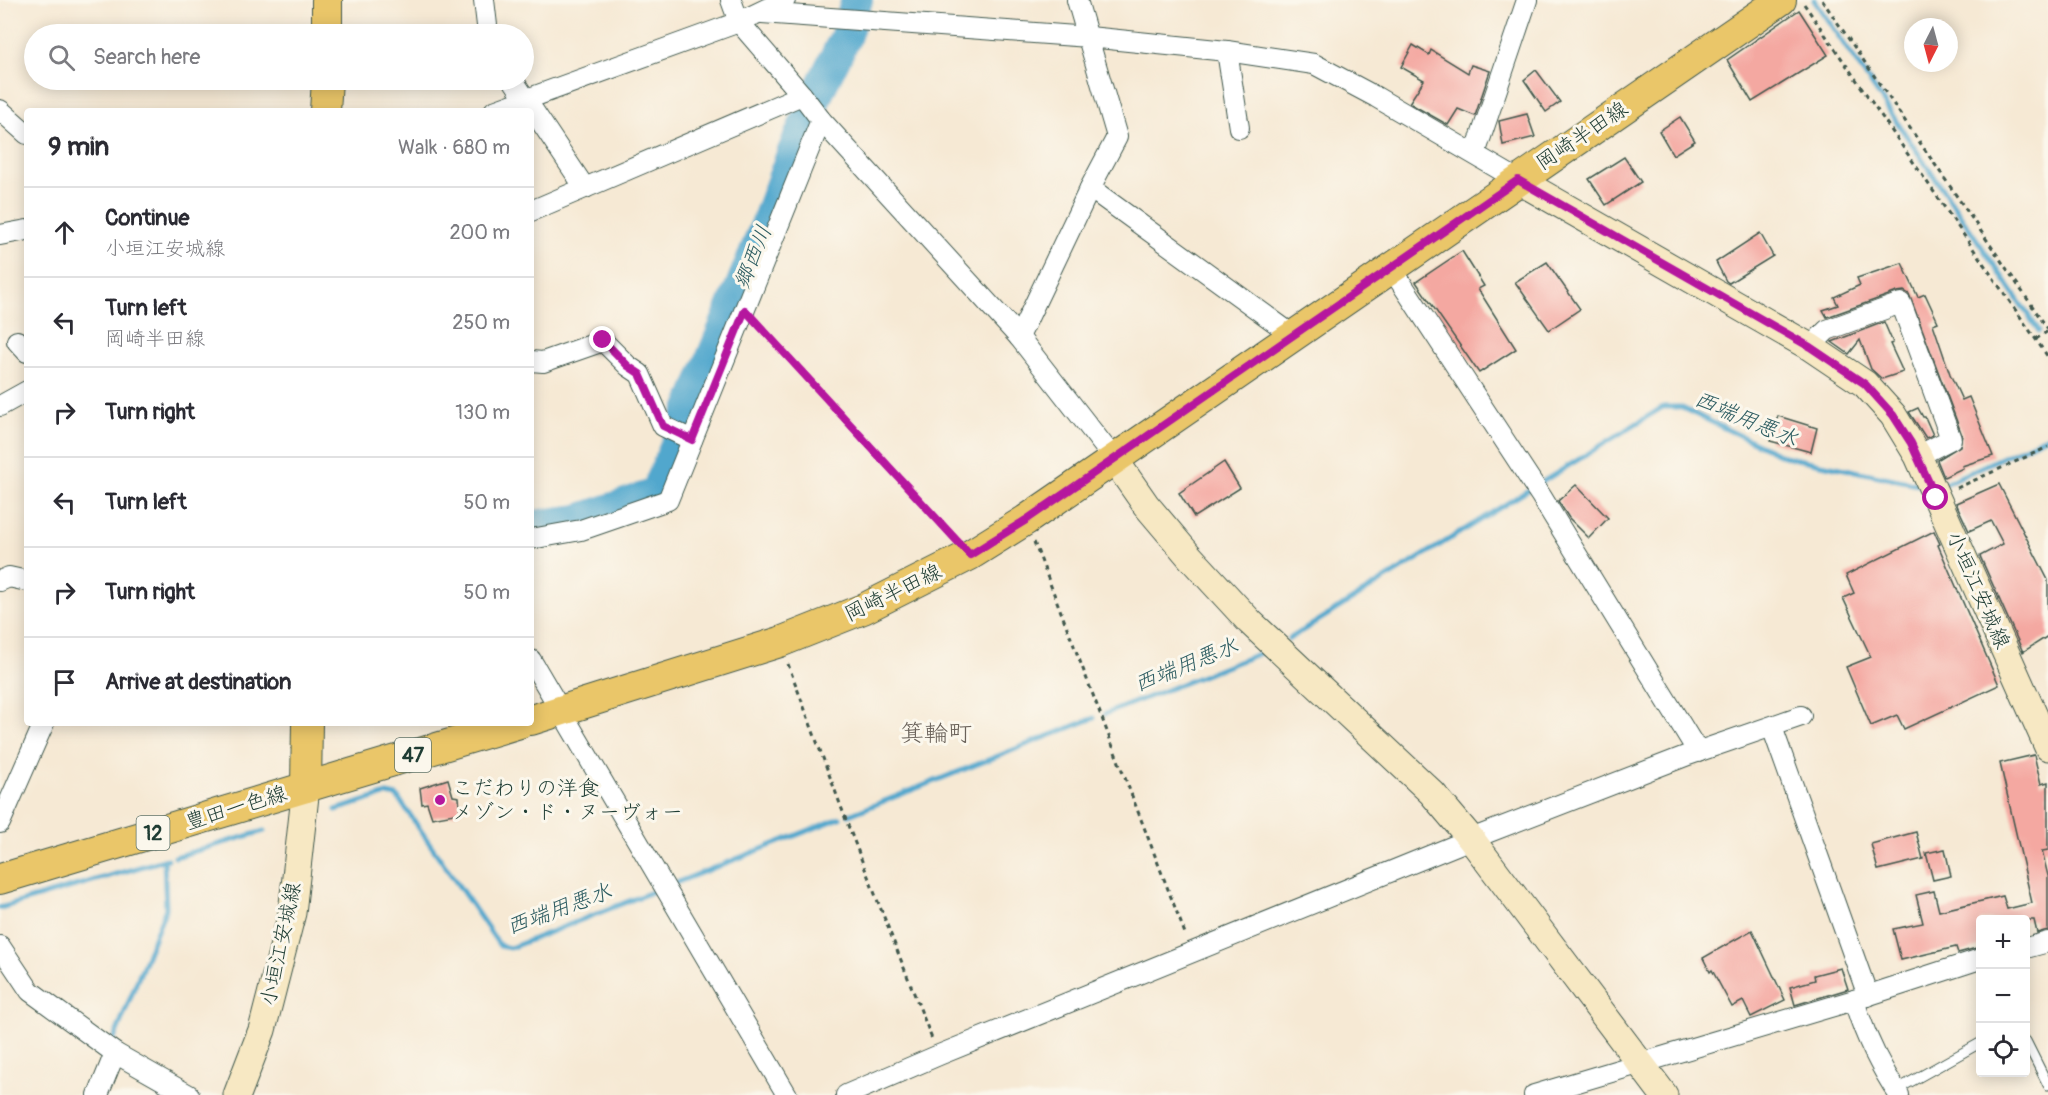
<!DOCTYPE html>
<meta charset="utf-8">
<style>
body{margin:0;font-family:Pangolin,"Klee One",sans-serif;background:#f2f2f3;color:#2b2b33}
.controls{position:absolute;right:18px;bottom:18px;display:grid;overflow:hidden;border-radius:6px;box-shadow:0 3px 15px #0003}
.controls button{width:54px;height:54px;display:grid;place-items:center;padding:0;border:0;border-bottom:2px solid #e1e1e2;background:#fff;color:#2b2b33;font:30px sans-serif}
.compass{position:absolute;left:1904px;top:18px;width:54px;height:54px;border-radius:50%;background:#fff;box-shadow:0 3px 15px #0003;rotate:186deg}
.stop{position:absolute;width:18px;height:18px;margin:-14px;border:4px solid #b5179e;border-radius:50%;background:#fff}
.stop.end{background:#b5179e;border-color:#fff;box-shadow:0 2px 6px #0008}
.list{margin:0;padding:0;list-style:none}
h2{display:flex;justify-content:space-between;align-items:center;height:78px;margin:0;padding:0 24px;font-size:26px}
h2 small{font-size:20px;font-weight:400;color:#7c7c81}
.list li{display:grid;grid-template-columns:39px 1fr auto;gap:18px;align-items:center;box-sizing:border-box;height:90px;padding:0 24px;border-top:2px solid #e1e1e2}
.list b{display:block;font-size:22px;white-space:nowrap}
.list p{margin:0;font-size:20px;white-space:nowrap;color:#7c7c81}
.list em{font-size:20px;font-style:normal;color:#7c7c81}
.icon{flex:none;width:33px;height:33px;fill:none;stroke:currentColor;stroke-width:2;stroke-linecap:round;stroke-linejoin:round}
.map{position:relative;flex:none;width:2048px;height:1095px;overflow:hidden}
.search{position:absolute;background:#fff;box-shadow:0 3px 15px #0003;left:24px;top:24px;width:510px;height:66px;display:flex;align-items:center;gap:15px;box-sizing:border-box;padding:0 21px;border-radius:33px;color:#7c7c81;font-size:22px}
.panel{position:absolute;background:#fff;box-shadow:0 3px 15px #0003;left:24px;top:108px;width:510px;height:618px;border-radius:6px}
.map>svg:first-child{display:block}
</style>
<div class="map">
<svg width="2048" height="1095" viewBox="0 0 2048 1095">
<rect width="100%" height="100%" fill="#fbf7ec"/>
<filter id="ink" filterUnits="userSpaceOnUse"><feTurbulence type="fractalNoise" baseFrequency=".0167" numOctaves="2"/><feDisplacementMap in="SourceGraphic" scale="12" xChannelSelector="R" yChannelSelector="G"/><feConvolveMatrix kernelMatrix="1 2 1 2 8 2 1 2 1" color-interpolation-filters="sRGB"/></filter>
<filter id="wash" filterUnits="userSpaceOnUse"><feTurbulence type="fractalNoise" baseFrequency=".008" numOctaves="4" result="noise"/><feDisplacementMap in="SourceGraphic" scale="24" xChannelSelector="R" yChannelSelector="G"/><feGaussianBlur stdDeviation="1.35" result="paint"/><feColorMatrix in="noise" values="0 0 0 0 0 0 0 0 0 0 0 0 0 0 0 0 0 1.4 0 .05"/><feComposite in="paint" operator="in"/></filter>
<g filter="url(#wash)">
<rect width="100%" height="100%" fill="#f6e9d4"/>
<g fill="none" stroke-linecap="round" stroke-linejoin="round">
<!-- stream -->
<g stroke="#51a7cd" stroke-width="5">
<path d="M1814,0L2039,331"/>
<path d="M1539,484L1663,407H1680L1783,456L1922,485"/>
<path d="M1940,486L2048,436"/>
<path d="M1289,639L1530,489"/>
<path d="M1105,714L1268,650"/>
<path d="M336,810L387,794L397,796L500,946L510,948L657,890"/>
<path d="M849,815L1094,718"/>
<path d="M175,857L264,831"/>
<path d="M673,884L840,818"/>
<path d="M0,908L164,860"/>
<path d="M114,1039L166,908L164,860L168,859"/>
</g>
<!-- river -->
<path stroke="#51a7cd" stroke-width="32" d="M531,526L578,520L656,494L766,225L792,154L820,88L845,38L857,0"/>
</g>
<g id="blocks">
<!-- building -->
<g fill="#f4a8a1">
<path d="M1799,10L1828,55L1752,102L1727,60Z"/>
<path d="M1413,45L1429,55L1431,50L1468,73L1471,65L1490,71L1475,116L1458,109L1448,125L1409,103L1424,80L1401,67Z"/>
<path d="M1536,70L1560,102L1546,112L1524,80Z"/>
<path d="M1527,114L1535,137L1503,145L1499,121Z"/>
<path d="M1680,117L1695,141L1673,155L1659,131Z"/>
<path d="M1624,157L1641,182L1606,205L1589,179Z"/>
<path d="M1760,233L1773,256L1729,283L1726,281L1716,262Z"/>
<path d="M1462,251L1484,286L1478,289L1516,349L1479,373L1416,282Z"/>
<path d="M1547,262L1580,309L1549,330L1515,282Z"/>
<path d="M1902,263L1918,297L1925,294L1938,322L1933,324L1950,374L1962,400L1969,397L1993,456L1962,466L1963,468L1944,477L1937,460L1960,446L1962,435L1909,294L1904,291L1897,292L1827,317L1823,310L1838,305L1834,297L1860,285L1857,278Z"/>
<path d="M1884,322L1893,343L1890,344L1903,372L1882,379L1871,369L1860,340L1849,354L1832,342Z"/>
<path d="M1918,408L1923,417H1925L1933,435L1926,438L1909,412Z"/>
<path d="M1778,416L1817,428L1811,452L1770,441Z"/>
<path d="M1224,462L1240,488L1194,517L1179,493Z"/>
<path d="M1999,484L2048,580V636L2023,652L1980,556L2003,544L1991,521L1969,531L1956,503Z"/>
<path d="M1576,485L1608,518L1589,538L1569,518L1558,501Z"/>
<path d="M1934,531L1940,544L1938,545L1999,685L1904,729L1897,715L1871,726L1846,667L1871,657L1843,598L1854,593L1846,575Z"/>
<path d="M2034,755L2041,784L2048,782V850L2042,851L2048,876V930L2037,933L2034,920H1980V947L1958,953L1956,947L1901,960L1893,929L1923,923L1916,895L1934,891L1939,911L2003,896L2007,909L2032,903L2000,763Z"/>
<path d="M448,779L453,796L459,797L460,813L432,818L427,803L422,804L420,788Z"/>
<path d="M1916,832L1923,859L1878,870L1871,844Z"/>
<path d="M1945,849L1951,876L1933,880L1926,853Z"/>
<path d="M1752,930L1785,1000L1751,1017L1743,1001L1732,1007L1712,970L1710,972L1703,958Z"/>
<path d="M1841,968L1848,989L1795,1005L1790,987L1815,980L1814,975Z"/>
</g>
</g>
</g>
<g filter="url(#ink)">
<use href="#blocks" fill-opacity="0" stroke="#3f574c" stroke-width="1.5"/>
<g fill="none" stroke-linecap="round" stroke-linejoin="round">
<!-- lane casing -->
<g stroke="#3f574c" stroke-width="11">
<g id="lane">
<path d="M2026,1041L2048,1085"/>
<path d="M1896,1090L1980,1043"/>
</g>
</g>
<!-- street casing -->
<g stroke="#3f574c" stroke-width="22">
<g id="street">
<path d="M484,0L488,34"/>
<path d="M731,0L739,22L802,95L821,120L1019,337L1114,459"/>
<path d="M1077,0L1117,137L1090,188L1294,336"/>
<path d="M762,13L1089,37L1227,51L1314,64L1376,97L1518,180"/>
<path d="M1227,51L1239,128"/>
<path d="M513,80L585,188"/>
<path d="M0,110L27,134"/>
<path d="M494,111L739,22L785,0"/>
<path d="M1475,154L1527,0"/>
<path d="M531,211L802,95"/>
<path d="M0,235L27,230"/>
<path d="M1392,269L1541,496L1698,752"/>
<path d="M1019,337L1090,188"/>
<path d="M17,341L27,352"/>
<path d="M1810,347L1827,330L1901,303L1951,439L1918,456"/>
<path d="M531,361L543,362L603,341L628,366L640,374L663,426L692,440"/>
<path d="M0,406L27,391"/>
<path d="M531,539L581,530L668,500L821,120"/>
<path d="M0,581L9,577L27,581"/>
<path d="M531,660L787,1095"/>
<path d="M1772,727L1868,996"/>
<path d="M0,823L44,723"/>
<path d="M0,946L30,991L115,1053L189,1095"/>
<path d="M2026,948L2048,942"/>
<path d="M1854,1000C1864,1034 1879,1065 1899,1095"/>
<path d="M98,1095L115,1053"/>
<path d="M846,1095L939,1055L1471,839L1688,755L1801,716"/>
<path d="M1534,1095L1854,1000L1980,959"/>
</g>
</g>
<!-- secondary casing -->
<g stroke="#3f574c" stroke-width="29">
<g id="secondary">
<path d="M1518,180L1810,347L1865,384L1893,415L1918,456L2048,747"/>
<path d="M1114,459L1146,505L1190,557L1250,622L1432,793L1471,839L1664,1095"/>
<path d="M237,1095L262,1030L292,913L306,787"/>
</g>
</g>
<!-- primary casing -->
<g stroke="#3f574c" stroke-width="32">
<g id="primary">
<path d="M327,0V34"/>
<path d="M325,111L327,80"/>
<path d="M531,720L780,642L863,609L970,555L1026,520L1781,0"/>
<path d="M306,787L307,723"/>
<path d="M0,879L520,723"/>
</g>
</g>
<!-- path -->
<g stroke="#3f574c" stroke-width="3" stroke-dasharray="4.5 4.5" stroke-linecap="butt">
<path d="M1822,0L2048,329"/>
<path d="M1804,4L2048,357"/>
<path d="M758,325L954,539"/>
<path d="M2036,339L2048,331"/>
<path d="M1957,488L2048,447"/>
<path d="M1034,542L1186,936"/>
<path d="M788,664L849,828L932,1039"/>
</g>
<!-- lane -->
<use href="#lane" stroke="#fff" stroke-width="9"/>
<!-- street -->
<use href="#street" stroke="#fff" stroke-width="20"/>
<!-- secondary -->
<use href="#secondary" stroke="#f7e8c3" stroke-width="27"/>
<!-- primary -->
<use href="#primary" stroke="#eac669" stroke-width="30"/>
</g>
</g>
<g fill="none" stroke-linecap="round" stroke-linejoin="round" filter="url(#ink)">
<!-- route -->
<path stroke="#b5179e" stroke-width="8" d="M603,340L628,366L640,374L663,426L692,440L745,310L970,555L1026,520L1518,180L1810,347L1865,384L1893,415L1911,443L1936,498"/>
</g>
<!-- markers -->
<circle fill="#b5179e" stroke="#fbf7ec" stroke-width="2" cx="440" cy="800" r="6"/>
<g text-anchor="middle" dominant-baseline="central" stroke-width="6" stroke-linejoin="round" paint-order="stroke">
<!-- shield labels -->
<g fill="#fbf7ec" stroke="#61756b" stroke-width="1.5">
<rect x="395" y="738" width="36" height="34" rx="4.5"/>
<rect x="136.5" y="816" width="33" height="34" rx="4.5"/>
</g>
<g font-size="20" font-weight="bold" fill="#1f3d34">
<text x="413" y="755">47</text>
<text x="153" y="833">12</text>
</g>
<!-- street labels -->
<g font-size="21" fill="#1f3d34" stroke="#fbf7ec">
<text transform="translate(1582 136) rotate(-34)">岡崎半田線</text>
<text transform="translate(1978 590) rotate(66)">小垣江安城線</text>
<text transform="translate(893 593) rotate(-26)">岡崎半田線</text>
<text transform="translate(236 808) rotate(-17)">豊田一色線</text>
<text transform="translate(281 944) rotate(-78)">小垣江安城線</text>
</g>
<!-- poi labels -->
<g font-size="21" fill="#1f3d34" stroke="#fbf7ec" text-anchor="start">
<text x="452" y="788">こだわりの洋食<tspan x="452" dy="24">メゾン・ド・ヌーヴォー</tspan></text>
</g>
<!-- water labels -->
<g font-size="22" font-style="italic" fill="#2e5d62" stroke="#fbf7ec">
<text transform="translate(753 257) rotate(-68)">郷西川</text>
<text transform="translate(1746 419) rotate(23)">西端用悪水</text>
<text transform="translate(1186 665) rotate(-22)">西端用悪水</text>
<text transform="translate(559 909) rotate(-20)">西端用悪水</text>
</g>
<!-- quarter labels -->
<g font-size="24" fill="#6a625a" stroke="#fbf7ec">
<text x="936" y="733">箕輪町</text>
</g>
</g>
</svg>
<div class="controls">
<button>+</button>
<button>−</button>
<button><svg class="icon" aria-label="locate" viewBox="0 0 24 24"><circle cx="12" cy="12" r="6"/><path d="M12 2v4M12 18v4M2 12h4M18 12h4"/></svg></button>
</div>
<svg class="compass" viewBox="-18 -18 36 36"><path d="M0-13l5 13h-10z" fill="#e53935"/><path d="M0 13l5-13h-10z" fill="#7c7c81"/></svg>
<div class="stop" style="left:1936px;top:498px"></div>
<div class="stop end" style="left:603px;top:340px"></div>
<div class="search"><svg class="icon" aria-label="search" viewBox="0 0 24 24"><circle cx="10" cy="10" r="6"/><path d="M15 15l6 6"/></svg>Search here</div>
<section class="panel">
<h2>9 min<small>Walk · 680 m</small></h2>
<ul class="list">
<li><svg class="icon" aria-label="ahead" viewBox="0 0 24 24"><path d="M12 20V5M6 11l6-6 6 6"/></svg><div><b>Continue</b><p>小垣江安城線</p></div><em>200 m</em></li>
<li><svg class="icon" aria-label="left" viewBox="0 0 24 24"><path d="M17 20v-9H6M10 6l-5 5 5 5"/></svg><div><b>Turn left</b><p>岡崎半田線</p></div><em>250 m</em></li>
<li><svg class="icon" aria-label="right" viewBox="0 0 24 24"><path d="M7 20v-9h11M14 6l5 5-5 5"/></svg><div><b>Turn right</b></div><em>130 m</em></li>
<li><svg class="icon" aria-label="left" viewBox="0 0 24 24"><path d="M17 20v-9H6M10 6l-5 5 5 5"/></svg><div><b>Turn left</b></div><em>50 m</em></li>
<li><svg class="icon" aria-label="right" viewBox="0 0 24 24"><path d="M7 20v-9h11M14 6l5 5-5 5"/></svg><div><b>Turn right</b></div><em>50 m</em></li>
<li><svg class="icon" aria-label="arrive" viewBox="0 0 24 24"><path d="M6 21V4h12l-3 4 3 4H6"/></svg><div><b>Arrive at destination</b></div></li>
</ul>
</section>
</div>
